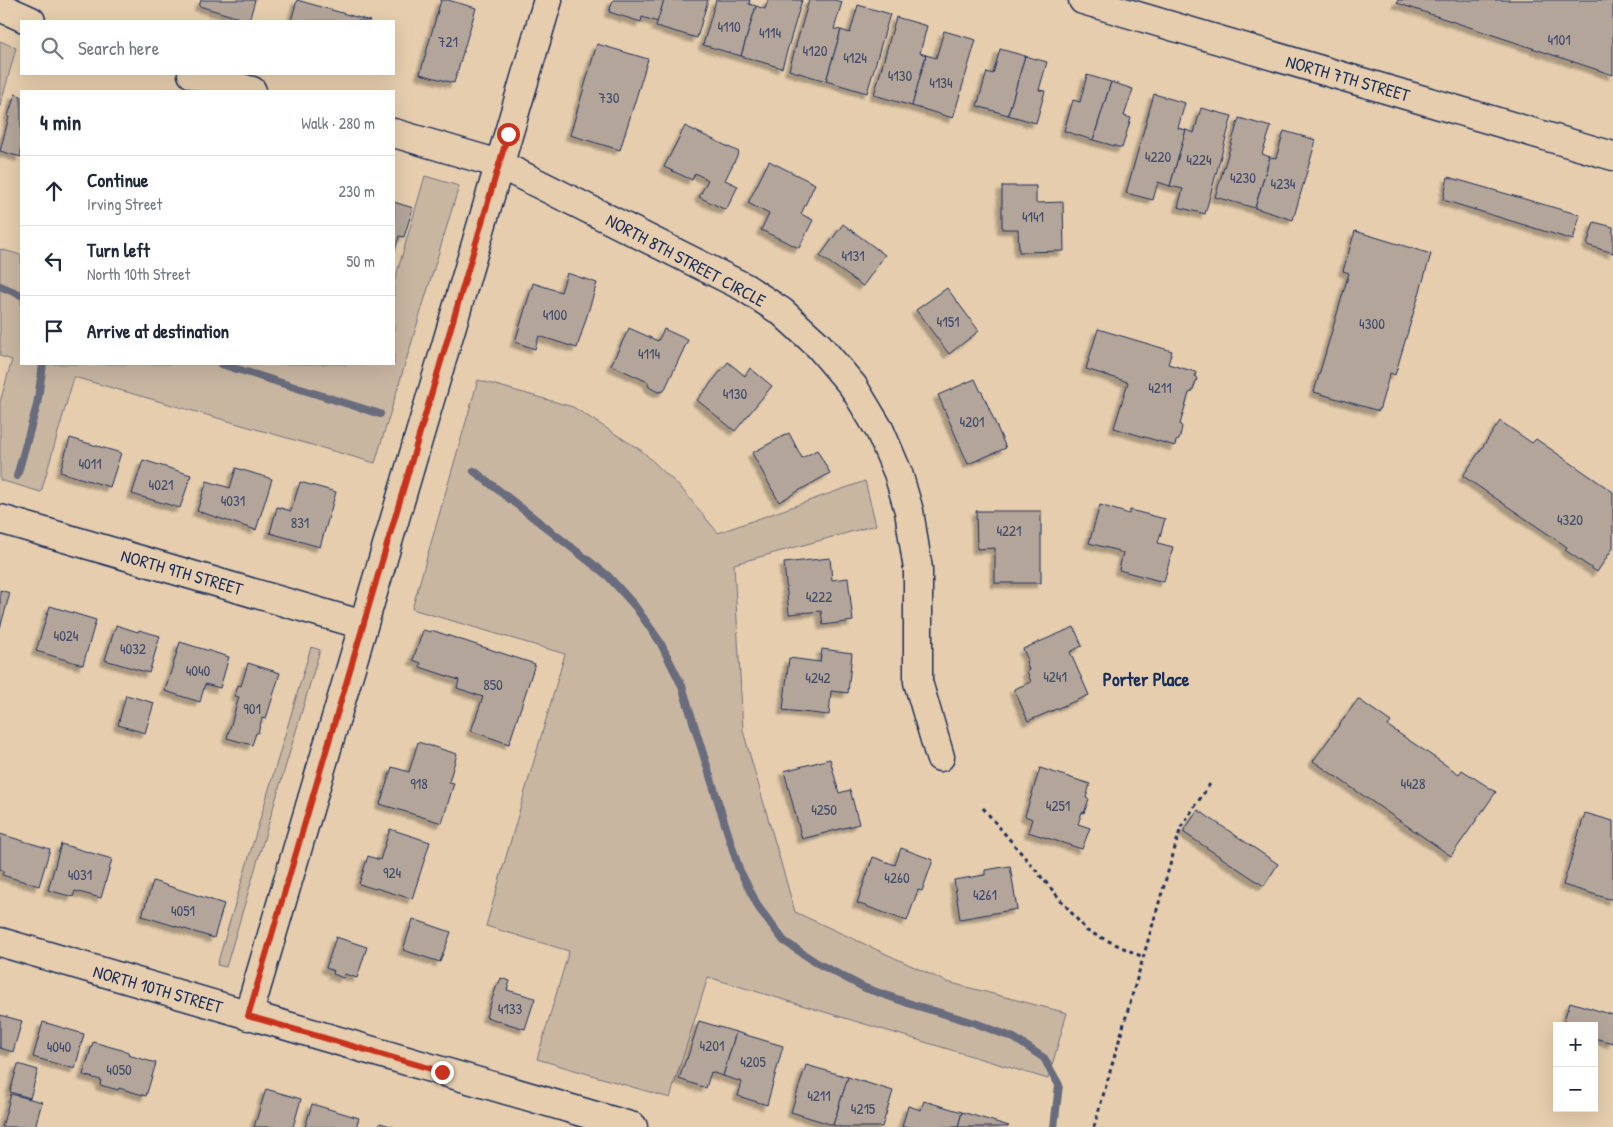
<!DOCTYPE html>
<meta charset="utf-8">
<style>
body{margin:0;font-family:"Patrick Hand",sans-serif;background:#f6f6f7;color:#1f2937}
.controls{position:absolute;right:15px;bottom:15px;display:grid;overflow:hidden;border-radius:0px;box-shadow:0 5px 20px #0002}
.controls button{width:45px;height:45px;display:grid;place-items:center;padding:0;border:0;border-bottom:1px solid #e0e1e3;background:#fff;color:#1f2937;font:25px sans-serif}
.stop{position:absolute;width:15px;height:15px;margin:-11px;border:4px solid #c8321e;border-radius:50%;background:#fff}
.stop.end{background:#c8321e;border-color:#fff;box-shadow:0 1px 5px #0008}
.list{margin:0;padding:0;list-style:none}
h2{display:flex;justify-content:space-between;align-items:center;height:65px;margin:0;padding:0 20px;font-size:21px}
h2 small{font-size:16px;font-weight:400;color:#747a83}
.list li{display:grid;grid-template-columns:32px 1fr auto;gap:15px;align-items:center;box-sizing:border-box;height:70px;padding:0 20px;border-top:1px solid #e0e1e3}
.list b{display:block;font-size:19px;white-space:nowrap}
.list p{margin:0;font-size:16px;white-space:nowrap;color:#747a83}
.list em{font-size:16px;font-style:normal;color:#747a83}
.icon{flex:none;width:28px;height:28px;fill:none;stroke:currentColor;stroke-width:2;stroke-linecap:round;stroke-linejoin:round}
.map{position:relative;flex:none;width:1613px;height:1127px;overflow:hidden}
.search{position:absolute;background:#fff;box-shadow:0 5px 20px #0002;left:20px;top:20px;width:375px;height:55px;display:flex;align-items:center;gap:12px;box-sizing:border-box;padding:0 18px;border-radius:0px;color:#747a83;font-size:19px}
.panel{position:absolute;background:#fff;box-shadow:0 5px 20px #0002;left:20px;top:90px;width:375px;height:275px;border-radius:0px}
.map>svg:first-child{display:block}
</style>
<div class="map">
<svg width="1613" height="1127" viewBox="0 0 1613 1127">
<defs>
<filter id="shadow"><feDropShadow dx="-4.5" dy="4.5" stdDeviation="1" flood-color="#0004"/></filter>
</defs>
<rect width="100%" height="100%" fill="#e5cdad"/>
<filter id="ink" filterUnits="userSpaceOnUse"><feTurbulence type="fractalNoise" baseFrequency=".02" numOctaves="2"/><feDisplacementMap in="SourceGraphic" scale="10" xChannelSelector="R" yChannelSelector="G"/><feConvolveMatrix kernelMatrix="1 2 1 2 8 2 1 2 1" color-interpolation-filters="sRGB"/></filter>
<g filter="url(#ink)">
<!-- green -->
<g fill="#c8b6a1" stroke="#727280">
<path d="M0,41L16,48L0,107Z"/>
<path d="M425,176L459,186L375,463L74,377L41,492L0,480V402L12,360L0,356V249L21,255V364H394V283Z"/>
<path d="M478,380L573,407L642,451L681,488L718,533L865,481L876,525L734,564L743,731L795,912L947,982L1067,1013L1048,1079L708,977L670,1098L537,1059L569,951L486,926L565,654L412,609Z"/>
<path d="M311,647L320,650L226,967L217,965Z"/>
</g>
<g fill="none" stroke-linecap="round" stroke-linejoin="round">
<!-- stream -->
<g stroke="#696c7d" stroke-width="8">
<path d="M0,286L21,295"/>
<path d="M221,364L380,414"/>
<path d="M474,471L608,576L635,606L660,642L682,686L739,869L759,908L784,941L817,963L865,988L914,1005L975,1023L1014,1038L1044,1058L1059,1085L1054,1127"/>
<path d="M17,476L37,405L43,364"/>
</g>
</g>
<!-- building -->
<g fill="#b3a599" stroke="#1b2f5e" filter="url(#shadow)">
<path d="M201,0H255L249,21L199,6Z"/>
<path d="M297,0L370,21H291Z"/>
<path d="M441,0H448L476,8L454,83L420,74Z"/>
<path d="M613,0H664L658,22L642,17L641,22L609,12Z"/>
<path d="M664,0H708L697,38L656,26Z"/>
<path d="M716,0H750L749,4L756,6L741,56L703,45Z"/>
<path d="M768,0H802L782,68L741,56L756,6L765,9Z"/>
<path d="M809,0H834L842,2L834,29L841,30L826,81L789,70Z"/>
<path d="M1398,0H1613V75L1397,3Z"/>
<path d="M858,5L890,14L867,93L826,81L841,30L850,33Z"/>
<path d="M896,17L927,26L920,53L926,55L912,106L874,95Z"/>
<path d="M944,31L976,40L953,118L912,106L926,55L936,58Z"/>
<path d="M597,44L648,59L620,150L570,135Z"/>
<path d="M1000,49L1025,56L1008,115L977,106L987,72L993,74Z"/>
<path d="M1025,56L1047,62L1039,90L1045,91L1036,123L1008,115Z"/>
<path d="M1087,75L1111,82L1093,140L1064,131L1073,100L1080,102Z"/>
<path d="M1111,82L1133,89L1124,116L1131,118L1122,148L1093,140Z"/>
<path d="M15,94L21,96V157L0,151L9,117L8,116Z"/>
<path d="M1154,94L1185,103L1178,128L1186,130L1170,186L1158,182L1153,200L1126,193Z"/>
<path d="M1201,108L1232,116L1205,214L1178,207L1183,189L1170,186L1186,130L1194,133Z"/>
<path d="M1239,118L1271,127L1262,154L1270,157L1255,208L1215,197Z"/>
<path d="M685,126L739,152L725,180L738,186L726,210L699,197L708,180L695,173L692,180L664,167Z"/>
<path d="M1284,131L1316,140L1293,220L1255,208L1270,157L1276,158Z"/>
<path d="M769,161L815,184L801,214L813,220L799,248L761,230L769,214L748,203Z"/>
<path d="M1448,177L1580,215L1573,240L1443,200Z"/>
<path d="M1002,186H1036V203L1063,202L1064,251L1019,252L1018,229H1002Z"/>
<path d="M394,202L413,208L404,237L399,236L394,255Z"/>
<path d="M1594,222L1613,227V253L1587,245Z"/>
<path d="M843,224L885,255L863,286L820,256Z"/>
<path d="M1355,231L1431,254L1395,375L1390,373L1379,411L1314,392L1349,273L1343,271Z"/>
<path d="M567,273L597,283L577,348L539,336L535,349L515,342L533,283L561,292Z"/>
<path d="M947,288L979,331L949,354L916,310Z"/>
<path d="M629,328L658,341L664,329L688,340L664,391L658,392L649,387L648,382L611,365Z"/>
<path d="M1098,329L1172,351L1168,364L1196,372L1195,376L1197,379L1192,392L1189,393L1180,424L1182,427L1179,440L1176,441L1175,446L1114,428L1128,382L1086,369Z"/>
<path d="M728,362L745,376L750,368L772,386L735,431L697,400Z"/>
<path d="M975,379L981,392H982L1006,448L968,464L938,395Z"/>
<path d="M1500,421L1532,443L1536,439L1613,492V548L1597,572L1565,550L1567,547L1463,476Z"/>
<path d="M789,433L802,458L817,450L830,473L779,502L752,453Z"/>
<path d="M70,438L121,453L110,487L60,472Z"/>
<path d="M143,460L191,475L180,508L132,494Z"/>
<path d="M236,468L272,479L256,530L197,511L207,481L230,488Z"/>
<path d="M300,482L336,492L320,547L270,533L277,507L291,511Z"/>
<path d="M1100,505L1129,514L1130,510L1165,519L1158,543L1173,547L1164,582L1119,570L1123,553L1119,552V551L1089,543Z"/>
<path d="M976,511H1041V583H995V548L977,549Z"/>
<path d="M830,558L832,580L848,578L853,621L823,625L821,611L789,614L784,563Z"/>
<path d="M0,590L10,593L0,628Z"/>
<path d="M50,606L96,620L83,665L36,651Z"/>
<path d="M116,625L138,632L139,630L160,636L149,673L105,660Z"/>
<path d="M1074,627L1082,646L1070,652L1089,695L1028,721L1014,689L1031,682L1027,671L1029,670L1026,661L1028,660L1023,649Z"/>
<path d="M423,630L431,632V630L535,664L509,744L471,731L483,697L457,688L459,680L420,667L421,663L413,660Z"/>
<path d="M180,642L229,657L220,688L205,684L200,702L165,691Z"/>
<path d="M822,649L852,653L848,693L831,691L829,715L783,710L789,658L820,662Z"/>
<path d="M248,663L280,673L266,719L262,718L258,733H256L252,745L227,738L239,697L235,696L238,685L241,686Z"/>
<path d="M126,695L154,703L145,733L118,725Z"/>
<path d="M1358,699L1391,722L1388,726L1459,774L1462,770L1496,792L1451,856L1313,761Z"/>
<path d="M418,742L457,754L449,782L454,783L442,823L380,804L392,767L409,772Z"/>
<path d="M830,759L839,793L850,790L859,824L802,839L784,771Z"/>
<path d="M1040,768L1090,784L1086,798L1089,799L1084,813L1082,812L1078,824L1090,828L1082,849L1028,832L1032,819L1025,816Z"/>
<path d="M1198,810L1278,864L1264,886L1183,832Z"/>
<path d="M1585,813L1613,821V900L1563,885Z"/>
<path d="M390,829L430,842L412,899L376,888L375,889L359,884L368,856L380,860Z"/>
<path d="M0,834L50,849L39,886L2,875L4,871L0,869Z"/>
<path d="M61,844L112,859L101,898L75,891L73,897L48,890Z"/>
<path d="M901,848L933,860L922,891L918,890L907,921L857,903L873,857L895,865Z"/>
<path d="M1010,866L1017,909L960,919L954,880L985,875V870Z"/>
<path d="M153,881L224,904L214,938L142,916Z"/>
<path d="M413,919L451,932L440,962L403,950Z"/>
<path d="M336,937L367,947L357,978L345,974L343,978L333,974L334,971L326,968Z"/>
<path d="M501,978L510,981L507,990L535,998L525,1029L486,1017L497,985H498Z"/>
<path d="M1570,1002L1613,1015V1043L1594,1038V1026H1562Z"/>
<path d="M0,1015L22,1021L13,1052L0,1048Z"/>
<path d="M699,1021L736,1032L723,1076L711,1072L706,1088L679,1079L686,1059H687Z"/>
<path d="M43,1022L84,1034L75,1069L33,1057Z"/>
<path d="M736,1032L783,1046L767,1105L738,1096L742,1082L723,1076Z"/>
<path d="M93,1042L129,1052L128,1055L156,1063L146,1096L119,1088L118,1090L100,1085L101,1080L83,1075Z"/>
<path d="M18,1064L38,1070L30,1098L10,1092Z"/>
<path d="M806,1065L848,1077L833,1125L791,1112Z"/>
<path d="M848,1077L893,1091L882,1127H841L833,1125Z"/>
<path d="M266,1089L301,1099L293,1127H254Z"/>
<path d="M11,1094L42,1102L35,1127H2Z"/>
<path d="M924,1101L962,1112L958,1127H902L908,1106L921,1110Z"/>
<path d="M312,1104L359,1118L356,1127H305Z"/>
<path d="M962,1112L1009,1126L1008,1127H958Z"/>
<path d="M380,1123L394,1127H379Z"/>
</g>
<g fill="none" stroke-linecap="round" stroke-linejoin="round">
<!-- minor casing -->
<g stroke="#1b2f5e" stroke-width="31">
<g id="minor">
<path d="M1083,0L1613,156"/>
<path d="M0,7L31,21"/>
<path d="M192,74L252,91"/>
<path d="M394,133L499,164L744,287L782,312L819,346L853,386L880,431L898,473L909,511L918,569V682L940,757"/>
<path d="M0,519L363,625"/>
<path d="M0,942L633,1127"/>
<path d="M248,1016L548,0"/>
</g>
</g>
<!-- path -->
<g stroke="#1b2f5e" stroke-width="3" stroke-dasharray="4 4" stroke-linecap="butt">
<path d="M983,808L1087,931L1143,957"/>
<path d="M1094,1127L1181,827L1210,784"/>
</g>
<!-- minor -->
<use href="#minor" stroke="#e5cdad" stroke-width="28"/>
</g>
</g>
<g fill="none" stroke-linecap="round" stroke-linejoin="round" filter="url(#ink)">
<!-- route -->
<path stroke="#c8321e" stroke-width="6" d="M442,1072L248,1016L508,134"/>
</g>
<g text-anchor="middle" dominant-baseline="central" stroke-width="4.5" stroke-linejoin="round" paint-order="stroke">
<!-- number labels -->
<g font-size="15" fill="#414c6d">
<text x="729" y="26">4110</text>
<text x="770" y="32">4114</text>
<text x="1559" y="39">4101</text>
<text x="448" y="41">721</text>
<text x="815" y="50">4120</text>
<text x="855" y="57">4124</text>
<text x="900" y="75">4130</text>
<text x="941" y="82">4134</text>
<text x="609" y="97">730</text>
<text x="1158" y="156">4220</text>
<text x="1199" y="159">4224</text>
<text x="1243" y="177">4230</text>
<text x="1283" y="183">4234</text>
<text x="1033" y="216">4141</text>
<text x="853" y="255">4131</text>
<text x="555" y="314">4100</text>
<text x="948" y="321">4151</text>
<text x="1372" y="323">4300</text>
<text x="649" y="353">4114</text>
<text x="1160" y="387">4211</text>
<text x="735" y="393">4130</text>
<text x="972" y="421">4201</text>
<text x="90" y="463">4011</text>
<text x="161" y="484">4021</text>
<text x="233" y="500">4031</text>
<text x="1570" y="519">4320</text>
<text x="300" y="522">831</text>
<text x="1009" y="530">4221</text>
<text x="819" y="596">4222</text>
<text x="66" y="635">4024</text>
<text x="133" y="648">4032</text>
<text x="198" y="670">4040</text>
<text x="1055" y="676">4241</text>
<text x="818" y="677">4242</text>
<text x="493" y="684">850</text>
<text x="252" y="708">901</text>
<text x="419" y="783">918</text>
<text x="1413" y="783">4428</text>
<text x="1058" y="805">4251</text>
<text x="824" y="809">4250</text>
<text x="392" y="872">924</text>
<text x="80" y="874">4031</text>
<text x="897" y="877">4260</text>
<text x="985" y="894">4261</text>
<text x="183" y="910">4051</text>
<text x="510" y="1008">4133</text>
<text x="712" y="1045">4201</text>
<text x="59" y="1046">4040</text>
<text x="753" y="1061">4205</text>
<text x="119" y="1069">4050</text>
<text x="819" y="1095">4211</text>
<text x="863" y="1108">4215</text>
</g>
<!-- street labels -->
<g font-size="18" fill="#1b2f5e" stroke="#e5cdad">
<text transform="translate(1348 78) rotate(16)">NORTH 7TH STREET</text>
<text transform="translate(686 260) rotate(28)">NORTH 8TH STREET CIRCLE</text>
<text transform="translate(182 572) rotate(16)">NORTH 9TH STREET</text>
<text transform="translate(158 989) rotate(16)">NORTH 10TH STREET</text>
</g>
<!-- neighbourhood labels -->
<g font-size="19" font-weight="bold" fill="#1b2f5e" stroke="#e5cdad">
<text x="1146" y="679">Porter Place</text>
</g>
</g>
</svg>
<div class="controls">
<button>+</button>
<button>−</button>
</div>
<div class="stop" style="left:508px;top:134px"></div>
<div class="stop end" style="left:442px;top:1072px"></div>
<div class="search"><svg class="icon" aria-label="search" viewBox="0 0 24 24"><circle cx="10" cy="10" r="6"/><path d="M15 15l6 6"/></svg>Search here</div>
<section class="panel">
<h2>4 min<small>Walk · 280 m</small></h2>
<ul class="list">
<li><svg class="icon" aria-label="ahead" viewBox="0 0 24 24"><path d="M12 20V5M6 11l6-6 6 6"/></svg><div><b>Continue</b><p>Irving Street</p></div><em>230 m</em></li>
<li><svg class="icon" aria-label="left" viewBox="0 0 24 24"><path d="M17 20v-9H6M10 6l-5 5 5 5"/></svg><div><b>Turn left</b><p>North 10th Street</p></div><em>50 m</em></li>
<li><svg class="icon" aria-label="arrive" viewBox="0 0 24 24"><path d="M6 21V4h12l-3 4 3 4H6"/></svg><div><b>Arrive at destination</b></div></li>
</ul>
</section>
</div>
